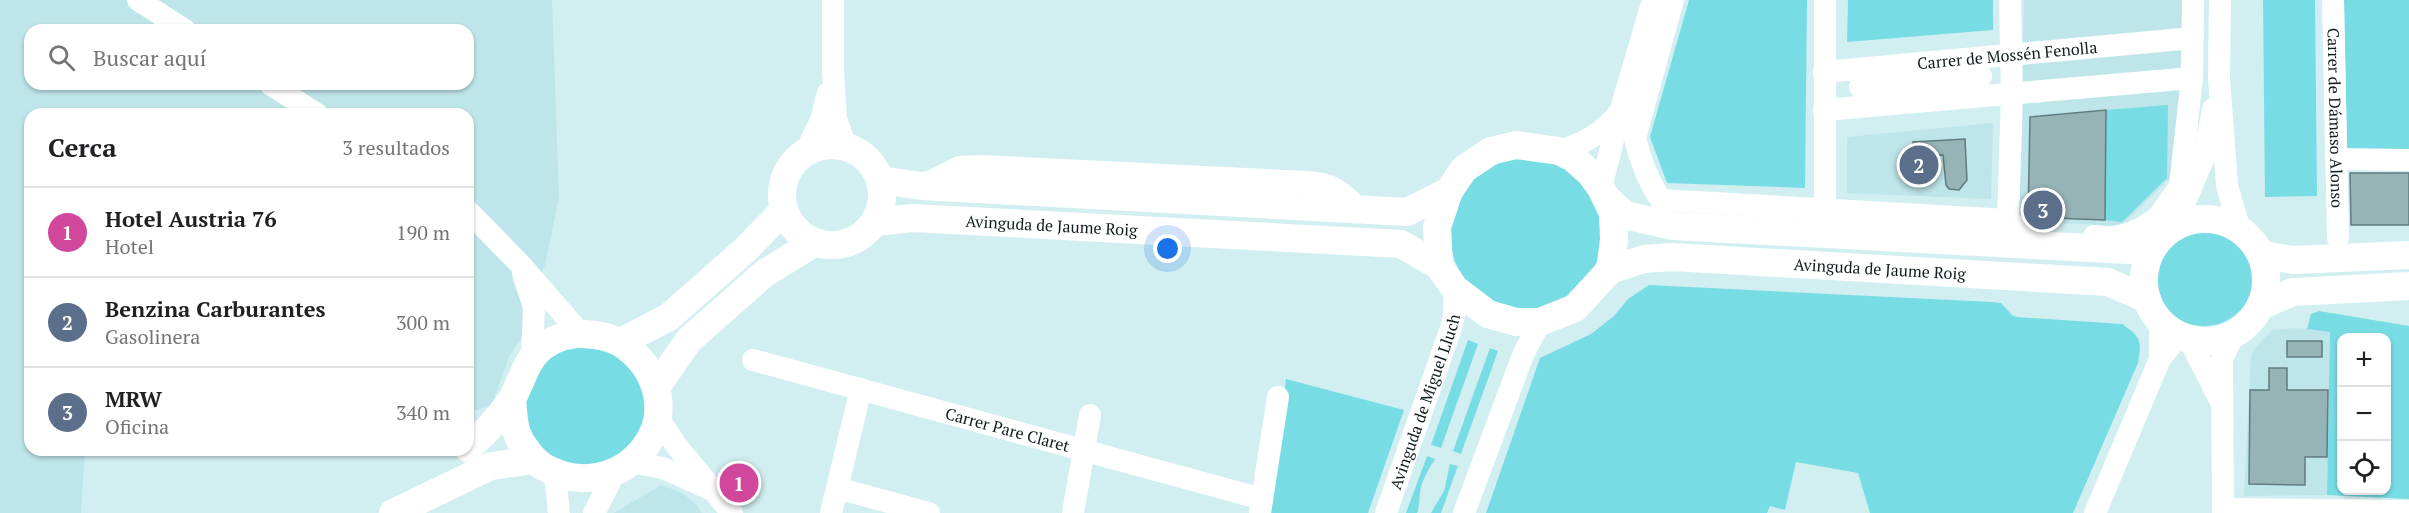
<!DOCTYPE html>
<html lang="es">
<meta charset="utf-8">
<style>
body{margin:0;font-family:"PT Serif",serif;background:#f2f2f2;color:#202124}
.controls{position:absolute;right:18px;bottom:18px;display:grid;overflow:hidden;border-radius:12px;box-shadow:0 2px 4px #0004}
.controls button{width:54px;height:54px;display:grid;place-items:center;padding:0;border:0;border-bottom:2px solid #e0e0e0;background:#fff;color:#202124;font:30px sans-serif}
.you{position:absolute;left:1168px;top:249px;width:21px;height:21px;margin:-15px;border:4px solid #fff;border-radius:50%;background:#1a73e8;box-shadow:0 0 0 9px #1a73e833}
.badge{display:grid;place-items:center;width:39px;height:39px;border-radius:50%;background:#1a73e8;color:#fff;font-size:20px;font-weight:700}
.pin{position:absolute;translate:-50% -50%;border:3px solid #fff;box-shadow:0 2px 6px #0006}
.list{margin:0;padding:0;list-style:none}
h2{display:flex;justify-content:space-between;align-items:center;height:78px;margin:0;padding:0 24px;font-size:26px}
h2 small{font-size:20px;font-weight:400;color:#757577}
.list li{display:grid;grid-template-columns:39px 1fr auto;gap:18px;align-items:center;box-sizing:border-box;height:90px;padding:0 24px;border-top:2px solid #e0e0e0}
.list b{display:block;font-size:22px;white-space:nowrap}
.list p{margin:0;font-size:20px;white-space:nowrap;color:#757577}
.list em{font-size:20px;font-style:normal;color:#757577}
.icon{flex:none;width:33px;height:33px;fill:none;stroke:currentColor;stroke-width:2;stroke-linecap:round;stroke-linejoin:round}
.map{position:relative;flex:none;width:2409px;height:513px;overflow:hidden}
.search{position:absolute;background:#fff;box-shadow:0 2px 4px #0004;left:24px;top:24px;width:450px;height:66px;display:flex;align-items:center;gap:15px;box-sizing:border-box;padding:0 21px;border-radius:18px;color:#757577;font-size:22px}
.panel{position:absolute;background:#fff;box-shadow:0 2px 4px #0004;left:24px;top:108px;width:450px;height:348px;border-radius:18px}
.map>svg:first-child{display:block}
</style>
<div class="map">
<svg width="2409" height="513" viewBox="0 0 2409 513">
<rect width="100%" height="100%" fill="#d1eff1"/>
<!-- built -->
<g fill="#bee5e9" fill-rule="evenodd">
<path d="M0,0H552L559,197L545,265L525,309L524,334L510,355L491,406L468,412V114H30V450H85L81,513H0ZM30,30H468V84H30Z"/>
<path d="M2024,0H2183L2176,172L2121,226L2019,221Z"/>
<path d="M1993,123L1991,199L1847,193V137Z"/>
<path d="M2296,328L2330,331L2327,495L2244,496L2251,356L2255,348L2272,330Z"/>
<path d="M661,485L680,492L694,502L702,513H614Z"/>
</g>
<!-- green -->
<g fill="#78dce5" fill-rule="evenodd">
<path d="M1689,0H1807L1805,188L1667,183L1650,137Z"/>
<path d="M1848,0H1993V30L1847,42Z"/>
<path d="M2263,0H2315L2317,196L2265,197Z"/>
<path d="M2344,0H2409V152L2347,151Z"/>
<path d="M2168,105L2167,178L2122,222L2105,220L2106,110Z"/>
<circle cx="1526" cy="234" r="76"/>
<circle cx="2204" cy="276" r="50"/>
<path d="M1649,285L1992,302L2001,303L2012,315L2017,317L2122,324C2141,337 2142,341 2138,363L2073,513H1870L1858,473L1796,462L1785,510L1770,506L1767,513H1486L1540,358L1591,334L1614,316L1628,299Z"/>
<path d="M2319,311L2409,326V499L2327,495L2330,332L2307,329L2311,314ZM2342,338H2386V490H2342Z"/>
<path d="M1468,340L1478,344L1441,448L1431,445Z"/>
<path d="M570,348C585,348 597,348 611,354C643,370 654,413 636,443C630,453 596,468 585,474L532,450L522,389L549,356Z"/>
<path d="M1490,348L1498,351L1461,454L1453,451Z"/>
<path d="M1286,379L1404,410L1368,513H1268Z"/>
<path d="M1427,456L1435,459C1429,469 1421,481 1420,493C1419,501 1420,505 1417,513H1406Z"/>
<path d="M1450,464L1458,466L1441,513H1431L1444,491Z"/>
</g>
<!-- building -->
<g fill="#96b3b6" stroke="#617c7f" stroke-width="1.5">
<path d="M2106,110L2105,220L2028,217L2030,117Z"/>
<path d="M1965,139L1967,180L1959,190L1949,189L1946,185L1943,155L1915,157L1913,142Z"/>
<path d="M2350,173H2409V225H2351Z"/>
<rect x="2287" y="341" width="35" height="16"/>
<path d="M2269,368H2287V390H2328L2327,457H2305V485L2249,484L2250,390H2269Z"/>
</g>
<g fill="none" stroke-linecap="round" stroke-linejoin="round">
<!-- minor -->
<g stroke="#fff" stroke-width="22">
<path d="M138,0L185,30"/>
<path d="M833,0V71L836,119L846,147"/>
<path d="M1673,0L1635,138C1640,160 1648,181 1661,200L2008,220L2041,245"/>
<path d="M2220,0L2219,78L2227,186L2240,230"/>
<path id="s1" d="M2333,0L2338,238"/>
<path id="s2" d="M1824,72L2193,38"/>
<path d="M270,84L317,114"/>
<path d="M1860,87L1981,76"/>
<path d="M1824,110L2192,78"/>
<path d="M806,151L821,120L828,93"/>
<path d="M1559,151C1584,144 1602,133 1619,113"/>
<path d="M2336,159L2409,160"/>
<path d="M921,186L959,167L981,166L1285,181C1322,183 1332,180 1359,209"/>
<path d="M1601,188L1620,112L1653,0"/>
<path d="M1825,210V0"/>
<path d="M468,211L520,264L580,333"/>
<path d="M2008,220L2012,95L2010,0"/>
<path d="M2175,226L2204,157L2213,109"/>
<path d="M2094,236L2110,238L2131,233L2144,227L2158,217L2180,186L2192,78L2193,0"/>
<path d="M523,274L534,307L532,355"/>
<path d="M2160,321V359"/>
<path d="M2189,339L2220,400"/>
<path id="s3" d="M753,360L1262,499"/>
<path d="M659,419L676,445L732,513"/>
<path d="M635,463L663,468L710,489"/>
<path d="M555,475L559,513"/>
<path d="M837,488L929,513"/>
<path d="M2223,509L2409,511"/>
<path d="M594,513L613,476"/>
<path d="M831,513L861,389"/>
<path d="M1073,513L1090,415"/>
<path d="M1260,513L1278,397"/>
<path id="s4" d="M1386,513L1451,328L1454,315L1455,289"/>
<path d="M1464,513L1523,355L1540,322"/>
<path d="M2095,513L2160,359L2179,335"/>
<path d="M2223,513L2222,359L2234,334"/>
</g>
<!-- major -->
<g stroke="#fff" stroke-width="28">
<circle cx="832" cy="195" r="50"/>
<path d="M1516,145L1559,151L1573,158L1590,173L1601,188L1613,213L1614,240L1610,270L1575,308L1540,322H1516L1488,314L1455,289L1439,266L1437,227L1449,191L1464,169L1491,151Z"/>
<path d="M880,180L921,186L1407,212L1449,191"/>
<path d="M1606,198L1625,215L1673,226L2129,250L2153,248"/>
<circle cx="2205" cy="280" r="61"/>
<path id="s5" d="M875,222L913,218L1401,244L1439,266"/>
<path d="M2262,255L2293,260L2409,255"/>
<path id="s6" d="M1610,270L1644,259L1672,257L2108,282L2147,299"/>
<path d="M2260,306L2293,292L2409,286"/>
<path d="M621,342L669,317L745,250L783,211"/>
<path d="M657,386L689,340L765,273L814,243"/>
<path d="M468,448C484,434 502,415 513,397C525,374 528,351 554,340C576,330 610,333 628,348C705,412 622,513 542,466C532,459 519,442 516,430C513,420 513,408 512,398"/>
<path d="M393,513L491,466L534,460"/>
</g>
</g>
<g text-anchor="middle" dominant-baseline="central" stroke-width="5" stroke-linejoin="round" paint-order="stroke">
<!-- street labels -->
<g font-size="16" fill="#111c1d" stroke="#fff">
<text stroke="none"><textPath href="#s2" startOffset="184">Carrer de Mossén Fenolla</textPath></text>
<text stroke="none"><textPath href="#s1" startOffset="118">Carrer de Dámaso Alonso</textPath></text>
<text stroke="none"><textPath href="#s5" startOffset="177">Avinguda de Jaume Roig</textPath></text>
<text stroke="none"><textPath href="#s6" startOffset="272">Avinguda de Jaume Roig</textPath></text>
<text stroke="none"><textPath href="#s4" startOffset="118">Avinguda de Miguel Lluch</textPath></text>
<text stroke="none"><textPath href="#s3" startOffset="264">Carrer Pare Claret</textPath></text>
</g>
</g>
</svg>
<div class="controls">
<button>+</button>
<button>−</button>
<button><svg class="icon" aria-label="locate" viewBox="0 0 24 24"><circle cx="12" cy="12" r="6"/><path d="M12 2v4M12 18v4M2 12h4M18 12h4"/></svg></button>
</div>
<div class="you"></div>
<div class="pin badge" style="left:739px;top:483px;background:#d1479c">1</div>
<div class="pin badge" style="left:1919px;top:165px;background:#5c6f8a">2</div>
<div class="pin badge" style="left:2043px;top:210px;background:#5c6f8a">3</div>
<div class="search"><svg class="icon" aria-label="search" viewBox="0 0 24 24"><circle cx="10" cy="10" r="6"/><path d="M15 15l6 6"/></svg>Buscar aquí</div>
<section class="panel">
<h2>Cerca<small>3 resultados</small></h2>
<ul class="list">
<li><span class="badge" style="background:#d1479c">1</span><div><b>Hotel Austria 76</b><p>Hotel</p></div><em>190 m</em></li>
<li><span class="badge" style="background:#5c6f8a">2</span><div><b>Benzina Carburantes</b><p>Gasolinera</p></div><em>300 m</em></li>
<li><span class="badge" style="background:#5c6f8a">3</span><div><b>MRW</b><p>Oficina</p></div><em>340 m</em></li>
</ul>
</section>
</div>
